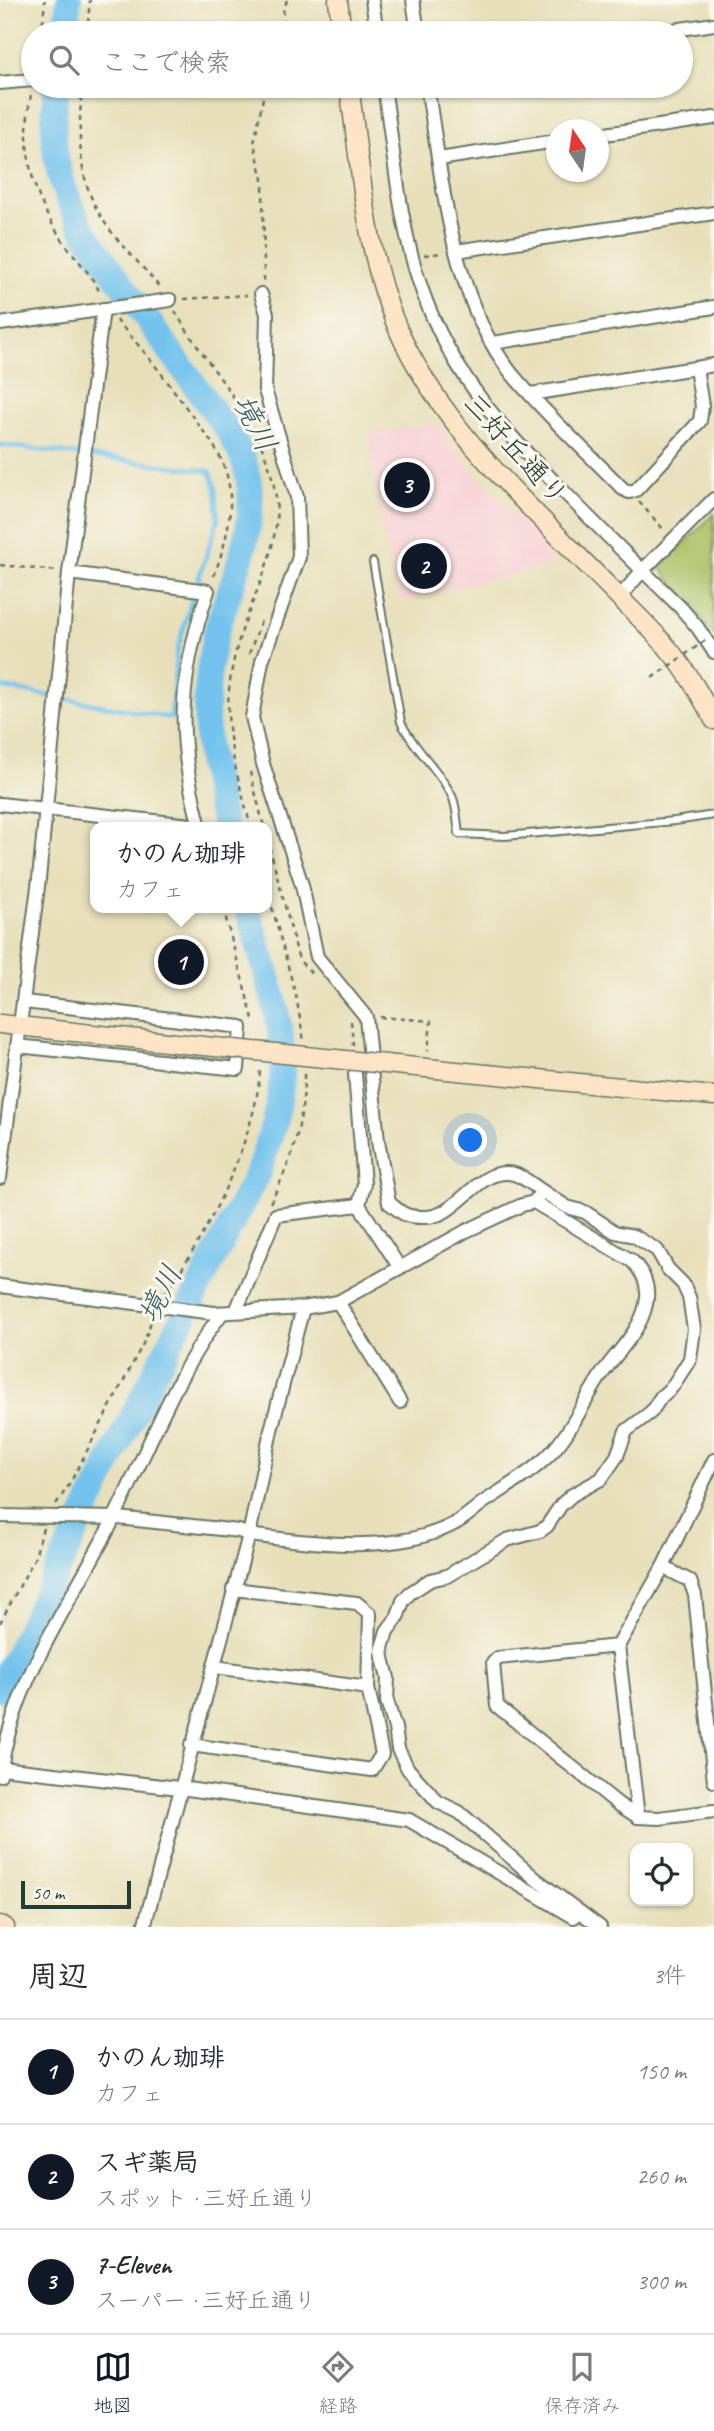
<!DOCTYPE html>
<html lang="ja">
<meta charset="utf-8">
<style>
body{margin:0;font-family:Caveat,"Klee One",sans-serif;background:#f2f2f3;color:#2b2b33}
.controls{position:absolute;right:21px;bottom:21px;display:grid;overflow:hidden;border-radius:14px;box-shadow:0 2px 5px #0004}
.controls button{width:63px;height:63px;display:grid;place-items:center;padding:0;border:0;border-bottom:2px solid #e1e1e2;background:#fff;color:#2b2b33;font:35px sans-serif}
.compass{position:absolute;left:546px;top:119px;width:63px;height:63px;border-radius:50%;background:#fff;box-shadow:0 2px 5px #0004;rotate:347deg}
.scale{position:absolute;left:21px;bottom:18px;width:110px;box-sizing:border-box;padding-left:7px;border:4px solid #1f3d34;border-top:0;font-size:19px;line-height:24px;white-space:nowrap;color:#1f3d34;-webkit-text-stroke:5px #fbf7ec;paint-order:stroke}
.you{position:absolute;left:471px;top:1141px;width:24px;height:24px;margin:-18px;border:5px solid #fff;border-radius:50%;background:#1a73e8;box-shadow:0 0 0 10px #1a73e833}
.badge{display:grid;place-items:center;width:46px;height:46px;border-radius:50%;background:#111827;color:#fff;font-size:23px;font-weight:700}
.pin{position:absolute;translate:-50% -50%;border:4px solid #fff;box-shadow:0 2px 7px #0006}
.popup{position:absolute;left:90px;top:822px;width:182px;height:91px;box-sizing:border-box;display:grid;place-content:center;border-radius:14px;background:#fff;filter:drop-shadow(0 2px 5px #0005);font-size:23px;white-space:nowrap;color:#7c7c81}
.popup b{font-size:26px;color:#2b2b33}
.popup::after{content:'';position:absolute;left:50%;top:100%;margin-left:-14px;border:14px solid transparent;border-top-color:#fff}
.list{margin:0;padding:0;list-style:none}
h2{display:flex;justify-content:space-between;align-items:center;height:91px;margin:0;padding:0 28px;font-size:30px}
h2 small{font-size:23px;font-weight:400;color:#7c7c81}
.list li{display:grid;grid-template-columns:46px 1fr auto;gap:21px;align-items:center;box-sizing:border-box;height:105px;padding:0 28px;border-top:2px solid #e1e1e2}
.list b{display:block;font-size:26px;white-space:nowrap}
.list p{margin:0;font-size:23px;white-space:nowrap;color:#7c7c81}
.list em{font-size:23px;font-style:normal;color:#7c7c81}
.icon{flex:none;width:38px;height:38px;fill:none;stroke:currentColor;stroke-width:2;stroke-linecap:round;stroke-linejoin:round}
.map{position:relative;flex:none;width:714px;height:1927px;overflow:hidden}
.search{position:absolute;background:#fff;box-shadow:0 2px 5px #0004;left:21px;right:21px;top:21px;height:77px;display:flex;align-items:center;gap:18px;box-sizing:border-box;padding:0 24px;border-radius:38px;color:#7c7c81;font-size:26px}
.sheet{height:406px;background:#fff}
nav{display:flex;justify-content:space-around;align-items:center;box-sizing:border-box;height:98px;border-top:2px solid #e1e1e2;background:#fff;font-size:19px;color:#7c7c81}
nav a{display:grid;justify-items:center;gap:4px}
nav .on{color:#111827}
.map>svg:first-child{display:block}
</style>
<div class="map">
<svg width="714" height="1927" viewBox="0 0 714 1927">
<rect width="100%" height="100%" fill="#fbf7ec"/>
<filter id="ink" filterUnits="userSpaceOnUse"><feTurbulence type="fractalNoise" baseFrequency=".0143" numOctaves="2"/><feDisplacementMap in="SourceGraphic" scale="14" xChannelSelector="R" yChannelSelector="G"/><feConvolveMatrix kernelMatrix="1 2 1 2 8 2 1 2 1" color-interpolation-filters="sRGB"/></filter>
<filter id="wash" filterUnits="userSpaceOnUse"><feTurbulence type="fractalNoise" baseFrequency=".00686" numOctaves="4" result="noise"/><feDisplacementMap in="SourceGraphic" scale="28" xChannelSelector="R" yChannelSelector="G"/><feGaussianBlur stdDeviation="1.57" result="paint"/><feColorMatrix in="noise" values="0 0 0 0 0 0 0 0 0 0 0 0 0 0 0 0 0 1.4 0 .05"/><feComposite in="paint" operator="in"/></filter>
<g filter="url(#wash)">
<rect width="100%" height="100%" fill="#e7dfba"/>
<!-- built -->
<g fill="#f7cfd5">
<path d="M533,86H585L534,94Z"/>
<path d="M437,425L476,476L547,547L550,565L401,601L386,546L368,432Z"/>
</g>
<!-- green -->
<path fill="#aac065" stroke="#647e4c" stroke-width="2" d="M714,514V635L660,567Z"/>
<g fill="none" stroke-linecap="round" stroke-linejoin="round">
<!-- stream -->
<path stroke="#72c2ed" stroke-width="4.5" d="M0,445L210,471L216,487L218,520L192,598L177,652L171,718L0,687"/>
<!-- river -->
<g stroke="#72c2ed" stroke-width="26">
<path d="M65,33L69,0"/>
<path d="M57,86C48,142 57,184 85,233L228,431C234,442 242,453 245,465C266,535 219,595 210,663C201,724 209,769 225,827"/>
<path d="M0,1689L122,1437L259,1170C269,1140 280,1109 282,1076C286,1020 262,961 247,908"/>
</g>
</g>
</g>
<g filter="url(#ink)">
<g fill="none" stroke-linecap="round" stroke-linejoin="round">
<!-- lane casing -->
<g stroke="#657663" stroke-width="10">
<path id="lane" d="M373,562L401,722C414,750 439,769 452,796C457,806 457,822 459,834L505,836L675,821L714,815"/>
</g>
<!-- street casing -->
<g stroke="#657663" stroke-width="16">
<g id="street">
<path d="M372,0L377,33"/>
<path d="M413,0L418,33"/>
<path d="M654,33L714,24"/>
<path d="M0,83L33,80"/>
<path d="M384,86C394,153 399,225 422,290C452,376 505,432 568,496C605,534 643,571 681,608L698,628L714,652"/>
<path d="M427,86C443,180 450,296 512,374C546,415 586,451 623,489L629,492L636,490L700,421L702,406L696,368"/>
<path d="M598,135L714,118"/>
<path d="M439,159L556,141"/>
<path d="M456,251L714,213"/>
<path d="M261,294L267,314L265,390L297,497L299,557L262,661L252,717L263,764L302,885L317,957L366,1017L378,1141L389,1203C394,1206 400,1213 407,1215C411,1217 418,1217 423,1217C459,1219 477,1165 514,1174C524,1177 533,1185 542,1191L534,1202"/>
<path d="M0,324L170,300"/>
<path d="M493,343L714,307"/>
<path d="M531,394L714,365"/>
<path d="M69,573L208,591C178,679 176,738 200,827"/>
<path d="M619,598L642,571L714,499"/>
<path d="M0,804L200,826"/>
<path d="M17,1046L238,1069L241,1027L24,1002"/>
<path d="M355,1074L364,1184L359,1205L400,1268"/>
<path d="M0,1178L39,879L69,573L103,309"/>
<path d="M542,1191L567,1207L585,1212L615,1232L634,1236L657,1250L668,1269L683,1284L689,1297L694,1329L690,1359L672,1387L661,1397L651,1412L626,1431L617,1456L601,1479L572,1495L561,1505L547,1526L540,1531L507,1540L447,1576L430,1580L410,1593L403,1601L397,1618L387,1631L382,1648L383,1658L388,1678L387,1701L395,1728L398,1749L408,1769L438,1802L459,1812L537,1880L600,1927"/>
<path d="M0,1286L214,1313L303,1308L338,1302L466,1231L522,1205L534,1202L632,1261C644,1273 650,1287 646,1304C640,1334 613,1355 598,1380C582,1405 570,1434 549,1455C530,1474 506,1487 484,1502C474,1509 464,1519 454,1524C396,1555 311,1543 249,1535L239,1531L118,1518L0,1516"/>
<path d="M338,1302L400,1402"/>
<path d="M236,1311L276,1215L359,1205"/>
<path d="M714,1460L663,1567L618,1646L498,1658L493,1663L497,1706L618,1804L638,1817L659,1818L714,1811"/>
<path d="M663,1567L690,1581L695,1595L714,1781"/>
<path d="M618,1646L638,1817"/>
<path d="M215,1667L368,1688"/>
<path d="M191,1745L372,1770L382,1754L368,1688L370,1614L357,1603L233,1589"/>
<path d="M1,1768L180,1788L409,1820L574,1917"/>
<path d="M0,1775C13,1680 68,1608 111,1524C147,1454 173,1377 222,1313"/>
<path d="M144,1927L249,1535L271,1430L303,1308"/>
</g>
</g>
<!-- secondary casing -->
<g stroke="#657663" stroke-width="21">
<g id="secondary">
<path d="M338,0L342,33"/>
<path d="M349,86C362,175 366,273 410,354C460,447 540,516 613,591C634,613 656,632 675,657C690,676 702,698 714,720"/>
<path d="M0,1024L194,1045"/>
<path d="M426,1068L714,1096"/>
<path d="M0,1925L5,1927"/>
</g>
</g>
<!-- path -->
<g stroke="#657663" stroke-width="2.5" stroke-dasharray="5 5" stroke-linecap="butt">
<path d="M287,0L283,12L287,33"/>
<path d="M42,33L45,0"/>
<path d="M87,33L90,0"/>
<path d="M82,86C78,139 76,185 110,230C126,251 145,268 160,288"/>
<path d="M31,95C20,149 32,198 64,242C76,259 93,276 101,295"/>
<path d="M424,255L442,253"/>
<path d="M264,281L263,179L254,143L264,93L268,86"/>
<path d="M184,299L247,295"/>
<path d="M175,311C208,369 261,419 274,486C287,546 248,598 235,655C219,720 234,764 251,827"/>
<path d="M116,320C144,350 167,380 190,413C198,425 208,436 215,448C241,489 229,536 213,578"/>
<path d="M639,502L665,531"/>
<path d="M0,565L56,571"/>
<path d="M249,654L262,618"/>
<path d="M250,772L264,827"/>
<path d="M267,837L299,960L313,975"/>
<path d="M267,888L296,996L304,1041"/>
<path d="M223,908L253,1019"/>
<path d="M380,1017L431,1021L428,1051"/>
<path d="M351,1021L353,1045"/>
<path d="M270,1203C292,1162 305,1119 304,1072"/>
<path d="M164,1294C204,1242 259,1133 260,1067"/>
<path d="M56,1504L69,1485L145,1340L152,1318"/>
<path d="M0,1623L35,1557L43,1528"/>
</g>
<!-- lane -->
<use href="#lane" stroke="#fff" stroke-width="6"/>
<!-- street -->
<use href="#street" stroke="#fff" stroke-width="12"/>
<!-- secondary -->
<use href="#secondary" stroke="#fee4c6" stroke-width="18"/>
<!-- secondary-bridge casing -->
<g stroke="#657663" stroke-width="21" stroke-linecap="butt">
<path id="secondary-bridge" d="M194,1045L426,1068"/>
</g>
<!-- path-bridge -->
<path stroke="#657663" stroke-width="2.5" stroke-dasharray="5 5" stroke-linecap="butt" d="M652,678L706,640"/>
<!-- secondary-bridge -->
<use href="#secondary-bridge" stroke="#fee4c6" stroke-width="18"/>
</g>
</g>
<g text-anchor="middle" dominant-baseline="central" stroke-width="6" stroke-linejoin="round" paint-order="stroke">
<!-- street labels -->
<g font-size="28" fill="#1f3d34" stroke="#fbf7ec">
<text transform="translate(516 449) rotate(48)">三好丘通り</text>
</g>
<!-- water labels -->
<g font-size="30" font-style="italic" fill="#345e62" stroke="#fbf7ec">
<text transform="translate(255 423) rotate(63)">境川</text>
<text transform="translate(160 1294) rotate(-63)">境川</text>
</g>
</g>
</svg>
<div class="controls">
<button><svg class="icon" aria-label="locate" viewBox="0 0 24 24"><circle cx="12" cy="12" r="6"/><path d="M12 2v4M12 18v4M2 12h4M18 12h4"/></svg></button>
</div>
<svg class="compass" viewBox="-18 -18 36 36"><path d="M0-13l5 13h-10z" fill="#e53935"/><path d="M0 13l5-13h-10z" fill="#7c7c81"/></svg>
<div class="scale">50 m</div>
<div class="you"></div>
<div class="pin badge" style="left:181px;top:962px">1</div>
<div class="popup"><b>かのん珈琲</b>カフェ</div>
<div class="pin badge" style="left:424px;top:566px">2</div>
<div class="pin badge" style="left:407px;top:485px">3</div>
<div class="search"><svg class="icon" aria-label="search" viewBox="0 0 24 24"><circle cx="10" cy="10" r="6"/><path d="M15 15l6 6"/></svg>ここで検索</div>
</div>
<section class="sheet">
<h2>周辺<small>3件</small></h2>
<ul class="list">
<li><span class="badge">1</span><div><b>かのん珈琲</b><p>カフェ</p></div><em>150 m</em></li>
<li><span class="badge">2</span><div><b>スギ薬局</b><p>スポット · 三好丘通り</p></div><em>260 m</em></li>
<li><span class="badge">3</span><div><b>7-Eleven</b><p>スーパー · 三好丘通り</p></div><em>300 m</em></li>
</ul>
</section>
<nav>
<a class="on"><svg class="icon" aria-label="map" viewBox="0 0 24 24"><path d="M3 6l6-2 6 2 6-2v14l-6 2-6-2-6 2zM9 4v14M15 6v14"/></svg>地図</a>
<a><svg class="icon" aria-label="directions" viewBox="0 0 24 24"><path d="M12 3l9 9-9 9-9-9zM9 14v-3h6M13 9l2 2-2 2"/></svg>経路</a>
<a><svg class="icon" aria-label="saved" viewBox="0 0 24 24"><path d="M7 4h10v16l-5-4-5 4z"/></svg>保存済み</a>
</nav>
